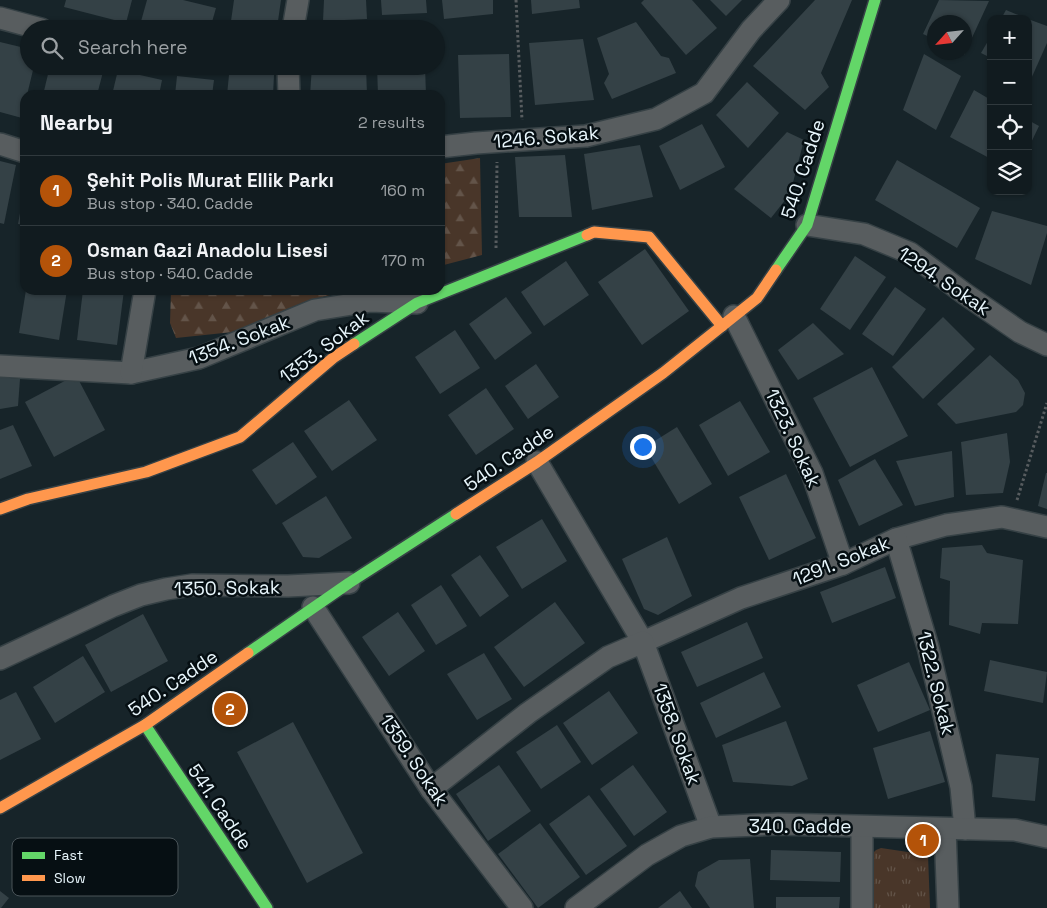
<!DOCTYPE html>
<meta charset="utf-8">
<style>
body{margin:0;font-family:"Space Grotesk",sans-serif;background:#1a2428;color:#f1f3f6}
.controls{position:absolute;right:15px;top:15px;display:grid;overflow:hidden;border-radius:10px;box-shadow:0 1px 4px #0004}
.controls button{width:45px;height:45px;display:grid;place-items:center;padding:0;border:0;border-bottom:1px solid #30393d;background:#111b1f;color:#f1f3f6;font:25px sans-serif}
.compass{position:absolute;left:927px;top:15px;width:45px;height:45px;border-radius:50%;background:#111b1f;box-shadow:0 1px 4px #0004;rotate:243deg}
.you{position:absolute;left:642px;top:446px;width:18px;height:18px;margin:-12px;border:4px solid #fff;border-radius:50%;background:#1a73e8;box-shadow:0 0 0 8px #1a73e833}
.badge{display:grid;place-items:center;width:32px;height:32px;border-radius:50%;background:#b45309;color:#fff;font-size:16px;font-weight:700}
.pin{position:absolute;translate:-50% -50%;border:2px solid #fff;box-shadow:0 1px 5px #0006}
.list{margin:0;padding:0;list-style:none}
h2{display:flex;justify-content:space-between;align-items:center;height:65px;margin:0;padding:0 20px;font-size:21px}
h2 small{font-size:16px;font-weight:400;color:#9ca1a4}
.list li{display:grid;grid-template-columns:32px 1fr auto;gap:15px;align-items:center;box-sizing:border-box;height:70px;padding:0 20px;border-top:1px solid #30393d}
.list b{display:block;font-size:19px;white-space:nowrap}
.list p{margin:0;font-size:16px;white-space:nowrap;color:#9ca1a4}
.list em{font-size:16px;font-style:normal;color:#9ca1a4}
.icon{flex:none;width:28px;height:28px;fill:none;stroke:currentColor;stroke-width:2;stroke-linecap:round;stroke-linejoin:round}
.map{position:relative;flex:none;width:1047px;height:908px;overflow:hidden}
.search{position:absolute;background:#111b1f;box-shadow:0 1px 4px #0004;left:20px;top:20px;width:425px;height:55px;display:flex;align-items:center;gap:12px;box-sizing:border-box;padding:0 18px;border-radius:28px;color:#9ca1a4;font-size:19px}
.panel{position:absolute;background:#111b1f;box-shadow:0 1px 4px #0004;left:20px;top:90px;width:425px;height:205px;border-radius:15px}
.map>svg:first-child{display:block}
</style>
<div class="map">
<svg width="1047" height="908" viewBox="0 0 1047 908">
<defs>
<pattern id="grass-tufts" width="24" height="20" patternUnits="userSpaceOnUse" patternTransform="scale(1.25)"><rect width="24" height="20" fill="#493629"/><path d="M3 7l-1-3M5 7V3M7 7l1-3M15 17l-1-3M17 17v-4M19 17l1-3" fill="none" stroke="#635449"/></pattern>
<pattern id="forest-firs" width="22" height="20" patternUnits="userSpaceOnUse" patternTransform="scale(1.25)"><rect width="22" height="20" fill="#493629"/><path d="M5 1l3.5 6h-7zM16 11l3.5 6h-7z" fill="#635449"/></pattern>
</defs>
<rect width="100%" height="100%" fill="#172429"/>
<!-- grass -->
<path fill="url(#grass-tufts)" d="M881,848L928,855L930,908H870L871,855L876,850Z"/>
<!-- forest -->
<g fill="url(#forest-firs)">
<path d="M480,158L482,255L440,266V164Z"/>
<path d="M171,290H349L304,302L233,332L176,338L170,323Z"/>
</g>
<!-- building -->
<g fill="#344146">
<path d="M66,0H132L126,23L64,7Z"/>
<path d="M147,0H183L216,8L210,29H154L140,25Z"/>
<path d="M234,0H281L277,28L231,21Z"/>
<path d="M324,0H366L367,19L323,21Z"/>
<path d="M381,0H426L427,13L382,15Z"/>
<path d="M442,0H493V14L444,19Z"/>
<path d="M531,0H579L580,8L532,14Z"/>
<path d="M644,0H692L717,28L686,55L641,3Z"/>
<path d="M710,0H742L726,16Z"/>
<path d="M815,0H852L821,73L829,87L805,110L753,66Z"/>
<path d="M939,0L989,1L964,55V22H934V39L923,34Z"/>
<path d="M1006,10L1028,19H1001Z"/>
<path d="M1028,19L1047,26V43L1031,79L1028,77Z"/>
<path d="M636,22L661,56L669,58L676,73L612,99L604,83L609,74L597,38Z"/>
<path d="M991,36V58L981,53Z"/>
<path d="M583,39L594,100L535,105L529,43Z"/>
<path d="M0,42L29,49V66H34L27,95H25V105L22,118L0,112Z"/>
<path d="M509,54L511,117L460,118L458,55Z"/>
<path d="M924,54L961,76L936,130L903,110Z"/>
<path d="M50,66H95L104,68L97,95H43Z"/>
<path d="M312,66H366L367,95H310Z"/>
<path d="M377,66H425L426,95H378Z"/>
<path d="M118,70L162,80L159,95H112Z"/>
<path d="M229,75H274L273,95H227Z"/>
<path d="M177,76L214,80L212,95H175Z"/>
<path d="M747,82L779,113L748,148L716,115Z"/>
<path d="M974,90L991,100V159L950,137Z"/>
<path d="M1028,120L1039,126L1028,149Z"/>
<path d="M702,124L725,167L680,190L659,146Z"/>
<path d="M787,132L804,140L790,194L771,218L734,189Z"/>
<path d="M640,145L653,197L592,210L584,154Z"/>
<path d="M565,155L572,217H519L515,157Z"/>
<path d="M897,160L980,208L957,248L875,200Z"/>
<path d="M0,161L16,165L4,224L0,223Z"/>
<path d="M24,191L25,192V225L18,224Z"/>
<path d="M992,211L1047,226V233L1031,285L975,259Z"/>
<path d="M645,249L689,311L642,345L598,282Z"/>
<path d="M855,256L886,277L850,330L820,309Z"/>
<path d="M566,261L589,295L544,326L521,292Z"/>
<path d="M895,287L926,309L893,356L862,334Z"/>
<path d="M26,290H67L59,340L19,333Z"/>
<path d="M83,290H124L117,345L77,340Z"/>
<path d="M506,297L532,333L495,360L469,324Z"/>
<path d="M943,317L975,349L923,399L892,367Z"/>
<path d="M813,323L844,354L798,380L778,350Z"/>
<path d="M455,330L480,368L440,394L415,357Z"/>
<path d="M990,355L1018,380L1025,393L1023,405L1016,412L956,424L937,404Z"/>
<path d="M536,364L559,397L528,419L505,386Z"/>
<path d="M872,367L908,436L850,467L813,398Z"/>
<path d="M76,375L105,430L54,457L25,402Z"/>
<path d="M0,377L20,379L18,406L0,409Z"/>
<path d="M486,388L514,429L476,455L448,415Z"/>
<path d="M349,400L377,440L332,471L304,431Z"/>
<path d="M740,401L770,452L728,476L699,425Z"/>
<path d="M13,425L32,466L0,479V430Z"/>
<path d="M677,427L712,484L679,504L645,447Z"/>
<path d="M1007,433L1010,462L1003,493L966,495L961,442Z"/>
<path d="M293,442L317,477L276,505L252,470Z"/>
<path d="M952,451L954,497L915,506L896,461Z"/>
<path d="M875,459L903,505L859,526L838,480Z"/>
<path d="M1046,473H1047V509L1038,506Z"/>
<path d="M786,474L816,538L769,560L739,497Z"/>
<path d="M326,496L352,538L319,558L303,557L282,523Z"/>
<path d="M542,519L567,561L522,589L496,547Z"/>
<path d="M667,537L692,596L658,615L644,609L622,559Z"/>
<path d="M982,545L987,553L1023,560L1018,624L982,623L980,634L949,625L950,581L940,578L942,548Z"/>
<path d="M480,555L509,596L480,617L451,575Z"/>
<path d="M885,567L896,598L832,623L820,592Z"/>
<path d="M441,585L467,626L436,645L411,605Z"/>
<path d="M555,602L585,643L524,687L494,647Z"/>
<path d="M398,612L425,651L389,676L362,637Z"/>
<path d="M143,614L168,661L111,692L85,645Z"/>
<path d="M747,622L763,658L697,687L681,652Z"/>
<path d="M484,653L512,699L477,720L447,674Z"/>
<path d="M83,656L105,692L55,723L33,687Z"/>
<path d="M990,660L1047,672L1043,703L984,691Z"/>
<path d="M909,662L930,710L878,732L857,685Z"/>
<path d="M764,672L781,707L716,738L700,703Z"/>
<path d="M609,691L638,733L592,765L563,723Z"/>
<path d="M16,692L41,739L0,760V700Z"/>
<path d="M786,721L808,779L792,786L733,782L722,745Z"/>
<path d="M293,722L363,853L307,883L237,752Z"/>
<path d="M557,725L581,762L541,789L516,752Z"/>
<path d="M930,731L945,782L888,799L873,748Z"/>
<path d="M996,754L1039,758L1035,801L992,797Z"/>
<path d="M499,765L531,811L488,841L456,794Z"/>
<path d="M633,765L667,812L634,836L600,789Z"/>
<path d="M589,795L627,846L586,875L549,824Z"/>
<path d="M540,823L580,877L538,908L498,854Z"/>
<path d="M771,850L841,852L840,882L770,880Z"/>
<path d="M750,859L754,908H710L695,886L698,872L719,860Z"/>
<path d="M0,891L9,898L1,908H0Z"/>
<path d="M680,891L692,908H658Z"/>
<path d="M776,897H840L839,908H776Z"/>
</g>
<g fill="none" stroke-linecap="round" stroke-linejoin="round">
<!-- street casing -->
<g stroke="#364145" stroke-width="24">
<g id="street">
<path d="M0,18L41,29"/>
<path d="M293,29L298,0"/>
<path d="M288,66L289,95"/>
<path d="M0,144L25,152"/>
<path d="M440,147L476,143L586,136L656,119L704,93L751,30L779,0"/>
<path d="M807,225L864,234L910,253L965,294L1020,332L1047,345"/>
<path d="M734,316L812,473L843,564"/>
<path d="M0,366L131,373L199,358L315,310L371,301L417,303"/>
<path d="M131,373L145,290"/>
<path d="M537,462L643,642L741,598L843,564L896,539L946,525L1002,517L1047,527"/>
<path d="M896,539L928,647L961,787L965,829"/>
<path d="M313,607L431,789L522,908"/>
<path d="M0,659L113,606L141,595L166,589L192,585L288,586L349,583"/>
<path d="M431,789L528,713L608,657L643,642L711,827"/>
<path d="M862,827V908"/>
<path d="M945,829L948,908"/>
<path d="M576,908L647,855L681,836L711,827L778,824L1015,830L1047,837"/>
</g>
</g>
<!-- fast casing -->
<g stroke="#364145" stroke-width="14">
<g id="fast">
<path d="M776,270L807,225L875,0"/>
<path d="M354,344L417,303L587,235"/>
<path d="M248,653L349,583L456,514"/>
<path d="M145,725L267,908"/>
</g>
</g>
<!-- slow casing -->
<g stroke="#364145" stroke-width="14">
<g id="slow">
<path d="M587,235L594,232L649,237L722,326"/>
<path d="M0,509L28,499L146,472L240,437L333,358L354,344"/>
<path d="M456,514L537,462L663,373L757,298L776,270"/>
<path d="M0,808L145,725L248,653"/>
</g>
</g>
<!-- path -->
<g stroke="#575c5f" stroke-width="3" stroke-dasharray="2.5 2.5" stroke-linecap="butt">
<path d="M516,0L522,120"/>
<path d="M496,248L497,162"/>
<path d="M1017,500L1047,403"/>
</g>
<!-- street -->
<use href="#street" stroke="#585d5f" stroke-width="21"/>
<!-- fast -->
<use href="#fast" stroke="#63d668" stroke-width="11"/>
<!-- slow -->
<use href="#slow" stroke="#ff974d" stroke-width="11"/>
</g>
<g text-anchor="middle" dominant-baseline="central" stroke-width="5" stroke-linejoin="round" paint-order="stroke">
<!-- street labels -->
<g font-size="19" fill="#e8f6fc" stroke="#060f13">
<text transform="translate(546 137) rotate(-5)">1246. Sokak</text>
<text transform="translate(803 169) rotate(-72)">540. Cadde</text>
<text transform="translate(944 281) rotate(34)">1294. Sokak</text>
<text transform="translate(239 340) rotate(-21)">1354. Sokak</text>
<text transform="translate(324 347) rotate(-37)">1353. Sokak</text>
<text transform="translate(793 438) rotate(65)">1323. Sokak</text>
<text transform="translate(509 458) rotate(-34)">540. Cadde</text>
<text transform="translate(841 561) rotate(-22)">1291. Sokak</text>
<text transform="translate(227 588) rotate(-1)">1350. Sokak</text>
<text transform="translate(173 683) rotate(-34)">540. Cadde</text>
<text transform="translate(936 683) rotate(76)">1322. Sokak</text>
<text transform="translate(677 734) rotate(70)">1358. Sokak</text>
<text transform="translate(414 760) rotate(56)">1359. Sokak</text>
<text transform="translate(220 807) rotate(56)">541. Cadde</text>
<text x="800" y="826">340. Cadde</text>
</g>
</g>
<!-- legend -->
<rect x="12" y="838" width="166" height="58" rx="8" fill="#060f13" stroke="#4a5459" stroke-width="1"/>
<rect x="22" y="852" width="23" height="7" fill="#63d668"/>
<rect x="22" y="875" width="23" height="6" fill="#ff974d"/>
<g font-size="14" fill="#e8f6fc">
<text x="54" y="860">Fast</text>
<text x="54" y="883">Slow</text>
</g>
</svg>
<div class="controls">
<button>+</button>
<button>−</button>
<button><svg class="icon" aria-label="locate" viewBox="0 0 24 24"><circle cx="12" cy="12" r="6"/><path d="M12 2v4M12 18v4M2 12h4M18 12h4"/></svg></button>
<button><svg class="icon" aria-label="layers" viewBox="0 0 24 24"><path d="M12 4l9 5-9 5-9-5zM3 14l9 5 9-5"/></svg></button>
</div>
<svg class="compass" viewBox="-18 -18 36 36"><path d="M0-13l5 13h-10z" fill="#e53935"/><path d="M0 13l5-13h-10z" fill="#9ca1a4"/></svg>
<div class="you"></div>
<div class="pin badge" style="left:923px;top:840px">1</div>
<div class="pin badge" style="left:230px;top:709px">2</div>
<div class="search"><svg class="icon" aria-label="search" viewBox="0 0 24 24"><circle cx="10" cy="10" r="6"/><path d="M15 15l6 6"/></svg>Search here</div>
<section class="panel">
<h2>Nearby<small>2 results</small></h2>
<ul class="list">
<li><span class="badge">1</span><div><b>Şehit Polis Murat Ellik Parkı</b><p>Bus stop · 340. Cadde</p></div><em>160 m</em></li>
<li><span class="badge">2</span><div><b>Osman Gazi Anadolu Lisesi</b><p>Bus stop · 540. Cadde</p></div><em>170 m</em></li>
</ul>
</section>
</div>
